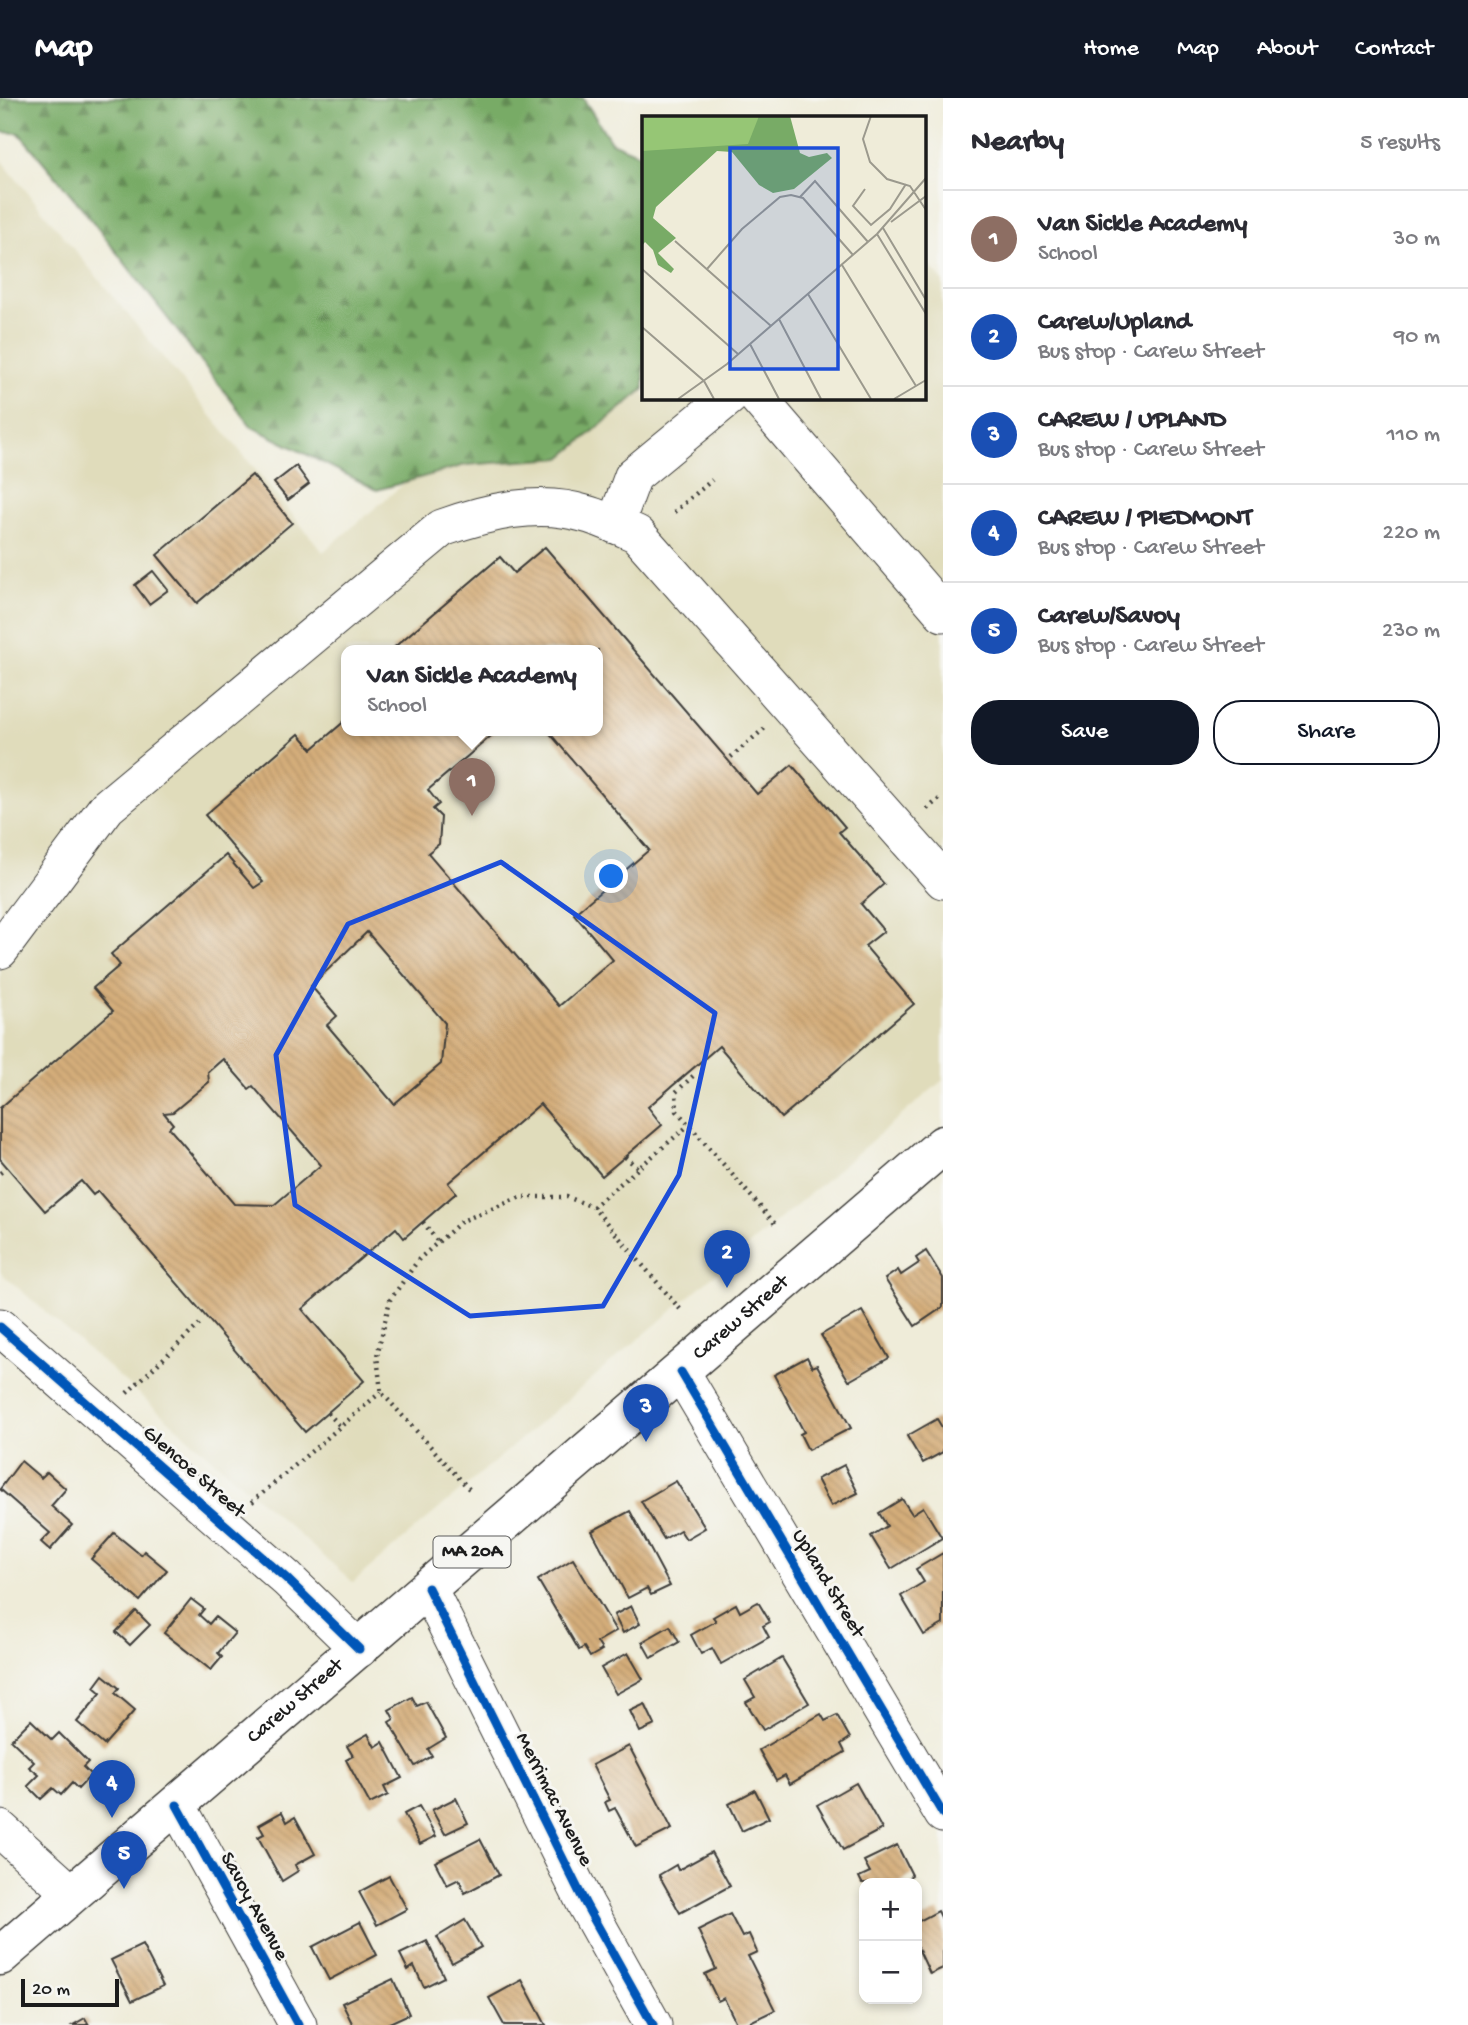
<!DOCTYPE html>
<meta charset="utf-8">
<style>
body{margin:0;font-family:"Gochi Hand",sans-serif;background:#f7f7f7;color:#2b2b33}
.controls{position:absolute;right:21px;bottom:21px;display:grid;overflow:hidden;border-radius:14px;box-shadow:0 4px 10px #0003}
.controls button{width:63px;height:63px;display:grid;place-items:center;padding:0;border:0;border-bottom:2px solid #e1e1e2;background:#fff;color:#2b2b33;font:35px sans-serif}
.scale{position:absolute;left:21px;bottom:18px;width:98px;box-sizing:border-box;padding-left:7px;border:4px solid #1c1c1c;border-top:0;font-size:19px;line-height:24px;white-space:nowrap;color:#1c1c1c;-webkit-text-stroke:5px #f6f6f2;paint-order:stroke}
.you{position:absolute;left:612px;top:779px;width:24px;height:24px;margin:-18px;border:5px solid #fff;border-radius:50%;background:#1a73e8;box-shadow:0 0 0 10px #1a73e833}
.badge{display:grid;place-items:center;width:46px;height:46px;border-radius:50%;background:#111827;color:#fff;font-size:23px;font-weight:700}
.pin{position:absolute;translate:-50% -58px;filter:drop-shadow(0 2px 4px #0008)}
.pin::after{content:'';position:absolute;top:37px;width:24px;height:21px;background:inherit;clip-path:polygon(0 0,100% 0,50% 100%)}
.popup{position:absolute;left:341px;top:547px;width:262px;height:91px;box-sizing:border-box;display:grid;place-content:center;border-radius:14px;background:#fff;filter:drop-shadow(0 2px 5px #0005);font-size:23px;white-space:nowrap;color:#7c7c81}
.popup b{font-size:26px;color:#2b2b33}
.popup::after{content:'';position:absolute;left:50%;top:100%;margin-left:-14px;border:14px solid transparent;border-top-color:#fff}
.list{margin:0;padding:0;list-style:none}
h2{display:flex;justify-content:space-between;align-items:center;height:91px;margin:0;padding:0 28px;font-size:30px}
h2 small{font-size:23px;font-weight:400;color:#7c7c81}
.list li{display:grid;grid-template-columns:46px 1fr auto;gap:21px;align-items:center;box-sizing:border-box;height:98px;padding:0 28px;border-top:2px solid #e1e1e2}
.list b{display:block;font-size:26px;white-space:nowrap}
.list p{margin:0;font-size:23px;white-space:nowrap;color:#7c7c81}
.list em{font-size:23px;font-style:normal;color:#7c7c81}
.actions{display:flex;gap:14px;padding:21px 28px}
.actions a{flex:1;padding:16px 0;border:2px solid #111827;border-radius:28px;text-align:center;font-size:24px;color:#111827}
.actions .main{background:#111827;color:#fff}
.map{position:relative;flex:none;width:943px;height:1927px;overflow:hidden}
header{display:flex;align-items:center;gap:42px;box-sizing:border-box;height:98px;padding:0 35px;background:#111827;color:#fff}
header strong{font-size:33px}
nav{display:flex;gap:38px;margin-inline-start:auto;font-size:24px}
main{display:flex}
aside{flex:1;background:#fff}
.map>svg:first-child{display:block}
</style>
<header>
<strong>Map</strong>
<nav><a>Home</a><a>Map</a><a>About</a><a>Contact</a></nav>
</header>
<main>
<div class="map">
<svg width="943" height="1927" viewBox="0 0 943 1927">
<defs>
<pattern id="forest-firs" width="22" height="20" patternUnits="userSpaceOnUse" patternTransform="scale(1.75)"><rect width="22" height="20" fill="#78ab66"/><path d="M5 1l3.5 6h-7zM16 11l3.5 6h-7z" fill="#628a53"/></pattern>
<pattern id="building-back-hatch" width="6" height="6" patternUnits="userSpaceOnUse" patternTransform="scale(1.75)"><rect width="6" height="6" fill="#d4ad7a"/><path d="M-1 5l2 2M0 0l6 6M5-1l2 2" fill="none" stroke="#b59469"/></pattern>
</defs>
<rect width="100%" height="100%" fill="#f6f6f2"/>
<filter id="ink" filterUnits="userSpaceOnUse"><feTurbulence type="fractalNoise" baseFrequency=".0143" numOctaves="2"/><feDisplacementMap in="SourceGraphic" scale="14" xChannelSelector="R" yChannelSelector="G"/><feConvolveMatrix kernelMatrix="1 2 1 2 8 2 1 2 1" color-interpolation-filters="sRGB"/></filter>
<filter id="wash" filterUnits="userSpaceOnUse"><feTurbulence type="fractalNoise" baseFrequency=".00686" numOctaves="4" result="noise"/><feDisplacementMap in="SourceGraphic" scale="28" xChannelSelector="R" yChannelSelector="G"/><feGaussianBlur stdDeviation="1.57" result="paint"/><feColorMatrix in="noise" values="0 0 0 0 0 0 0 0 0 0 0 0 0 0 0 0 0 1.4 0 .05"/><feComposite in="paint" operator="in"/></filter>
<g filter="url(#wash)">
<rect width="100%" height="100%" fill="#efecd9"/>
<!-- built -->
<path fill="#e0dcbb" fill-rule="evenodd" d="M0,61L323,454L644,183V299H924V161L943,183V982L353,1484L0,1174ZM346,552H598V632H346Z"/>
<!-- forest -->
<path fill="url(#forest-firs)" stroke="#4a6441" stroke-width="2" d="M0,0H583L611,44L644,58V291L561,360L465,367L377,392L252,329L79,106L19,35L0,34Z"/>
<g id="blocks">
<!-- building -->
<g fill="url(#building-back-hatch)" fill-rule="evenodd">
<path d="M296,368L309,386L288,402L274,385Z"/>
<path d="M252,377L292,425L197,505L157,457Z"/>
<path d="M545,449L757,696L792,667L845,729L839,734L884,786L861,806L884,833L865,848L914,906L781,1020L719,948L648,1009L662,1027L602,1078L540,1006L448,1085L456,1095L404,1140L396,1130L302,1211L364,1283L305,1334L98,1093L93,1097L81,1083L45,1113L0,1061V1010L113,913L93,890L120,867L111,856L226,757L254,790L263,784L205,717L299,636L312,651L346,622V632H498L428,692L439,706L433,711L441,719L439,746L428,755L559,908L613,862L574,816L649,752L547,632H598V552H391L500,459L514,475ZM367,834L445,925L441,966L394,1006L327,927L337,918L311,888ZM223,961L249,991L253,988L321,1067L274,1107L234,1106L169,1030L173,1026L164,1015L173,1014L209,984L208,974Z"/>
<path d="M153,473L168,492L149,506L135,487Z"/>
<path d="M926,1153L943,1180V1209L915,1228L885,1181L898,1172L901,1177L919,1165L916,1160Z"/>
<path d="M862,1213L889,1260L849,1283L821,1237Z"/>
<path d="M807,1259L812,1269L817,1267L851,1330L808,1352L800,1336L804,1334L774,1277Z"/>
<path d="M937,1321L943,1331V1354L923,1365L907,1338Z"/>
<path d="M21,1363L41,1380L47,1374L66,1391L51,1408L72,1427L50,1452L41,1444L50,1435L0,1391Z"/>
<path d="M844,1367L858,1395L831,1408L817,1381Z"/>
<path d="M676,1383L705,1430L686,1441L680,1432L664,1441L641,1403Z"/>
<path d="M902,1401L912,1416L923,1409L942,1440L891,1471L871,1438L887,1428L879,1415Z"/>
<path d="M630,1413L670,1488L651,1497L647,1490L628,1500L592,1433Z"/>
<path d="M114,1435L141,1457L144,1453L167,1472L140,1503L91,1461Z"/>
<path d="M943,1455V1526L924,1537L901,1498L924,1484L916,1471Z"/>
<path d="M573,1461L616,1533L597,1544L602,1552L590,1559L584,1549L579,1552L538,1482Z"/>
<path d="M191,1501L204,1511L199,1517L209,1526L215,1519L235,1535L218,1555L222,1559L211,1572L164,1535Z"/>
<path d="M758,1504L770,1524L763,1528L769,1539L721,1566L712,1550L701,1556L691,1537L716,1523L713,1519L736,1506L740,1514Z"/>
<path d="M631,1508L640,1526L623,1535L614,1517Z"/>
<path d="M136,1513L150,1527L130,1547L116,1534Z"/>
<path d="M670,1528L679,1544L651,1560L642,1544Z"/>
<path d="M628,1555L643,1581L616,1596L601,1570Z"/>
<path d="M782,1560L809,1605L763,1632L746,1604L755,1599L745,1582Z"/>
<path d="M103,1577L119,1590L115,1595L135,1612L104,1647L77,1624L101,1595L94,1589Z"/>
<path d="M412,1599L417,1608L426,1604L446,1640L428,1651L432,1658L415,1668L389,1624L394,1621L389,1612Z"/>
<path d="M645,1606L655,1627L640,1634L630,1613Z"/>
<path d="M821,1616L825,1623L837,1617L850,1640L841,1646L845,1654L790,1686L785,1677L776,1682L759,1652Z"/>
<path d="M31,1622L52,1642L59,1635L88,1664L83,1669L91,1677L78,1691L72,1685L61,1697L53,1690L41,1701L28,1688L39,1677L29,1669L34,1664L11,1642Z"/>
<path d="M368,1636L375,1649L383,1644L402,1680L384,1689L388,1697L370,1706L346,1662L353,1658L347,1648Z"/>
<path d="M629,1648L672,1731L636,1749L615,1710L609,1713L605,1704L610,1702L592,1667Z"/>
<path d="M856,1685L882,1731L843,1752L817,1707Z"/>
<path d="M755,1692L769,1720L742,1733L729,1706Z"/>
<path d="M456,1700L468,1725L445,1736L432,1712Z"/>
<path d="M419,1708L436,1738L420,1746L404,1716Z"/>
<path d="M282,1714L287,1724L295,1719L315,1756L295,1767L298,1773L282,1783L258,1739L264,1736L259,1727Z"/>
<path d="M480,1741L499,1777L465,1795L459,1781L447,1787L435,1764Z"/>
<path d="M897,1747L912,1777L900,1785H862L859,1779L870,1774L864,1763Z"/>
<path d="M711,1754L730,1788L680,1815L659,1777L676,1767L678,1772Z"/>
<path d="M389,1778L407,1811L377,1827L359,1794Z"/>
<path d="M938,1813L943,1823V1870L930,1876L917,1848V1824Z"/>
<path d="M730,1816L742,1839L749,1836L757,1854L748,1858L775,1912L744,1927H737L724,1900L718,1903L705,1876L716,1871L698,1832Z"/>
<path d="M465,1822L481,1849L452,1865L437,1839Z"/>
<path d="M360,1824L377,1857L329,1882L312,1849Z"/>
<path d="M427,1843L444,1879L424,1889L414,1868L408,1872L400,1856Z"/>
<path d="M142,1847L163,1888L132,1903L111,1862Z"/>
<path d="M393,1881L409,1916L385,1927H353L342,1905Z"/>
<path d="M522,1882L546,1927H504L489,1900Z"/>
<path d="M85,1920L89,1927H73Z"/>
</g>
</g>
</g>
<g filter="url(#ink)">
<use href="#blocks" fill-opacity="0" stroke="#3c3b38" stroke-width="2"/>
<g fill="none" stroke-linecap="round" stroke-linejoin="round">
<!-- minor casing -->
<g stroke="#3c3b38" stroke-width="39">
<g id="minor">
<path d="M757,299L943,515"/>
<path d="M615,427L633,378L729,299"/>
<path d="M0,852L107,709L442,430C487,414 539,401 586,416C604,421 621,429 637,436L943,782"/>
<path d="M0,1229L287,1481L359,1551"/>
<path d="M681,1274L943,1716"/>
<path d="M428,1490L586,1807L653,1927"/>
<path d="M177,1707L298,1927"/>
<path d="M0,1731L72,1796"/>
</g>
</g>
<!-- major casing -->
<g stroke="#3c3b38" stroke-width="41">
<g id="major">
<path id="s1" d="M0,1858L943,1047"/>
</g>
</g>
<!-- path -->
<g stroke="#3c3b38" stroke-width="4.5" stroke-dasharray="2 5" stroke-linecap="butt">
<path d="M674,414L712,382"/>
<path d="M731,659L765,630"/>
<path d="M927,711L943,698"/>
<path d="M693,978L676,994L677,1013L777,1128"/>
<path d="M625,1059L639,1071"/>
<path d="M0,1075L4,1072"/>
<path d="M593,1109L689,1027"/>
<path d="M423,1124L438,1144"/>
<path d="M127,1295L202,1224"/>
<path d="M328,1315L340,1328"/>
<path d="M469,1391L381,1294L377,1258L390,1202L419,1161L462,1123L521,1099H567L593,1109L680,1211"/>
<path d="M252,1404L381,1294"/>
</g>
<!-- minor -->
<use href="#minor" stroke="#fff" stroke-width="37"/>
<!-- major -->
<use href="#major" stroke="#fff" stroke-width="38"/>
<!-- cycleway casing -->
<g stroke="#f6f6f2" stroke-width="13">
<g id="cycleway">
<path d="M0,1229L287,1481L359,1551"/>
<path d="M681,1274L943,1716"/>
<path d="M428,1490L586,1807L653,1927"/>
<path d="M177,1707L298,1927"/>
</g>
</g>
<!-- cycleway -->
<use href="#cycleway" stroke="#0057b8" stroke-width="9"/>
</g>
</g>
<!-- marked area -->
<path fill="none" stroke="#1d4ed8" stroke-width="5" stroke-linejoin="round" d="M501,764L715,915L679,1077L603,1208L470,1218L295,1107L276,957L348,826Z"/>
<g text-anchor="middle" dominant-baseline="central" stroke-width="6" stroke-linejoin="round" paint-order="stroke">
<!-- shield labels -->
<rect fill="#f6f6f2" stroke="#5d5d5c" stroke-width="2" x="433.5" y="1438.5" width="77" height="31" rx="5"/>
<g font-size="19" font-weight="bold" fill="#1c1c1c">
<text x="472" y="1454">MA 20A</text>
</g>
<!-- street labels -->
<g font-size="21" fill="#1c1c1c" stroke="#f6f6f2">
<text stroke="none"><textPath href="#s1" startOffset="978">Carew Street</textPath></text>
<text transform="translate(193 1375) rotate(41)">Glencoe Street</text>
<text transform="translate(827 1486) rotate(59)">Upland Street</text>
<text stroke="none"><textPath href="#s1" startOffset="390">Carew Street</textPath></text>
<text transform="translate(553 1702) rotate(63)">Merrimac Avenue</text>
<text transform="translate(253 1809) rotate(61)">Savoy Avenue</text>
</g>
</g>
<!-- overview -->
<g transform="translate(642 18)">
<rect width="284" height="284" fill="#efecd9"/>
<path d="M0,0H148L158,37L167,41L185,37L190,42L152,73L131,77L117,69L90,36L75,35L14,91L11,102L34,122L16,137L32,153L29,157L16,149L11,134L3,126L0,130Z" fill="#78ab66"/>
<path d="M0,0H117L106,28L0,35Z" fill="#96c675"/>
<path fill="none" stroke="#9b998d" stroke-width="2" d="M229,0L221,23L228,46L245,63L268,70L284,94M223,73L211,90L229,109L248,93L264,68M158,81L173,65L226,126M249,106L284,80M241,112L284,184M235,118L284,198M33,125L129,210M200,149L274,270M0,153L96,238M65,153L100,113L138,81L149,79L161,82L211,139M166,178L229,283M137,203L179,283M0,211L62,265L72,283M108,228L137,283M36,283L85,248L235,118L284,62M252,283L284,264"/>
<path fill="#1d4ed8" fill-opacity="0.15" stroke="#1d4ed8" stroke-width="3.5" d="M88,32H196V253H88Z"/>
<rect width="284" height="284" fill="none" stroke="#1c1c1c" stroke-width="3.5"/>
</g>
</svg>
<div class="controls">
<button>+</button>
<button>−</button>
</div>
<div class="scale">20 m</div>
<div class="you"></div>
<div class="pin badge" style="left:472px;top:718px;background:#8d6e63">1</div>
<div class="popup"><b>Van Sickle Academy</b>School</div>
<div class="pin badge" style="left:727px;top:1190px;background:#1a4fb4">2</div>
<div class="pin badge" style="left:646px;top:1344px;background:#1a4fb4">3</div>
<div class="pin badge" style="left:112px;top:1720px;background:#1a4fb4">4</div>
<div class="pin badge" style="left:124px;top:1791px;background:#1a4fb4">5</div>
</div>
<aside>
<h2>Nearby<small>5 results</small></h2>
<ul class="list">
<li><span class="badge" style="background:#8d6e63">1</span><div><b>Van Sickle Academy</b><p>School</p></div><em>30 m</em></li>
<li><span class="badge" style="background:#1a4fb4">2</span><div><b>Carew/Upland</b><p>Bus stop · Carew Street</p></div><em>90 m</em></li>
<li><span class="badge" style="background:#1a4fb4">3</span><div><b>CAREW / UPLAND</b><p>Bus stop · Carew Street</p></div><em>110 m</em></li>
<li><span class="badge" style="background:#1a4fb4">4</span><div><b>CAREW / PIEDMONT</b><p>Bus stop · Carew Street</p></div><em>220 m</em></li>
<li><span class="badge" style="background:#1a4fb4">5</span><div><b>Carew/Savoy</b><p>Bus stop · Carew Street</p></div><em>230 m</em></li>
</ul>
<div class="actions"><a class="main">Save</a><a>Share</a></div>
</aside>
</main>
